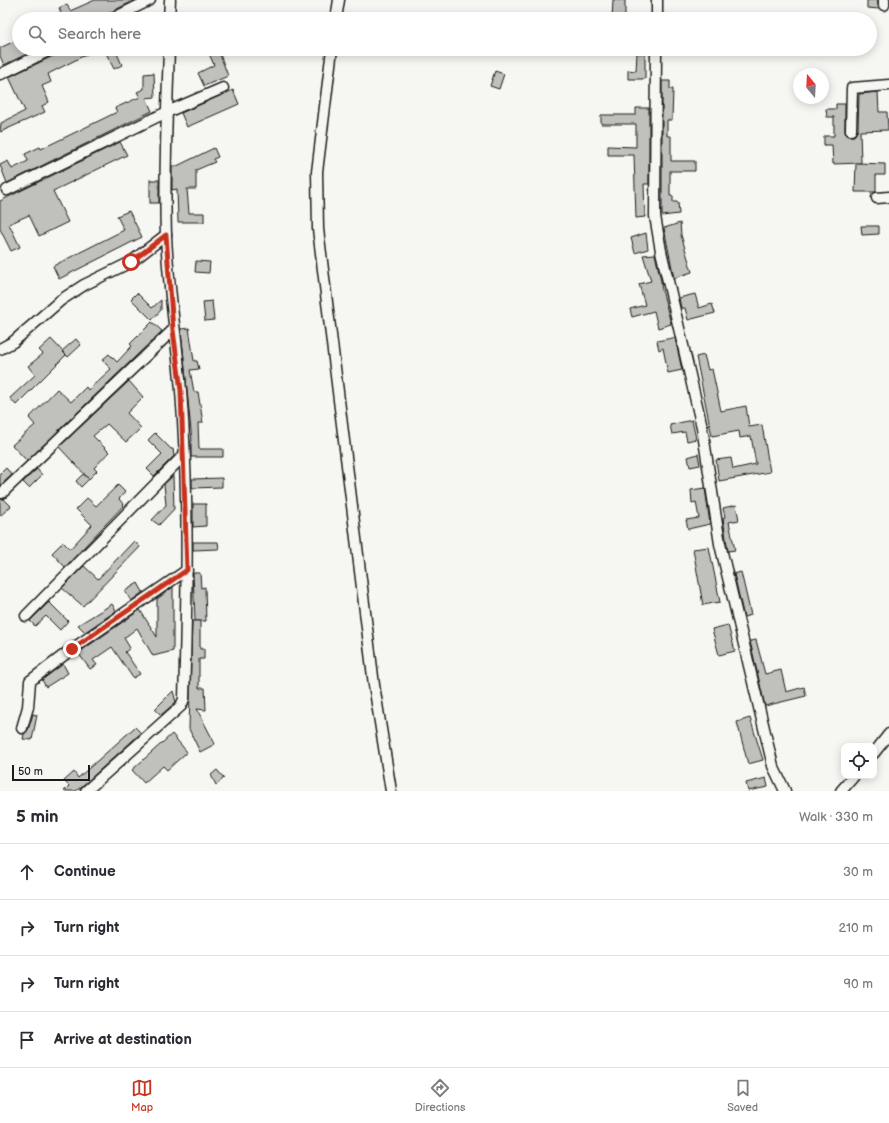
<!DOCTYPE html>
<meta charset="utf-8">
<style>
body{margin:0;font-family:"Balsamiq Sans",sans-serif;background:#f7f7f7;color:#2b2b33}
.controls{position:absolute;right:12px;bottom:12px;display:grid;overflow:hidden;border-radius:8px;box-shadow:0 2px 10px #0003}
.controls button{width:36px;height:36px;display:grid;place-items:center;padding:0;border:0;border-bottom:1px solid #e1e1e2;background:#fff;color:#2b2b33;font:20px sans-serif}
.compass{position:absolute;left:793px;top:68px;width:36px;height:36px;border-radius:50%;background:#fff;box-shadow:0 2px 10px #0003;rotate:342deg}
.scale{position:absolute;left:12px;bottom:10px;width:78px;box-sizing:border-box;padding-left:4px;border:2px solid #1c1c1c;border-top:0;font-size:11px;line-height:14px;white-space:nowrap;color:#1c1c1c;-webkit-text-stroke:3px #f6f6f2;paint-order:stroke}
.stop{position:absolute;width:12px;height:12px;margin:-9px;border:3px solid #c8321e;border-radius:50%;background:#fff}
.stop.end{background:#c8321e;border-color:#fff;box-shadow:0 1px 4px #0008}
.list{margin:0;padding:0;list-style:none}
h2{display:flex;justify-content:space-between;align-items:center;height:52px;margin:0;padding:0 16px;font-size:17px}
h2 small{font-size:13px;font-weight:400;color:#7c7c81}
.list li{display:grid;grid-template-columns:26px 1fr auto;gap:12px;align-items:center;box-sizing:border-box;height:56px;padding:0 16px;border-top:1px solid #e1e1e2}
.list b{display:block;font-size:15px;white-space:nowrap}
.list em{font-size:13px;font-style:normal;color:#7c7c81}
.icon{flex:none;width:22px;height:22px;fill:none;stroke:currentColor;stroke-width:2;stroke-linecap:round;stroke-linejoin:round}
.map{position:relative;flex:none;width:889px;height:791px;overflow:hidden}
.search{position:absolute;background:#fff;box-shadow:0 2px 10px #0003;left:12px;right:12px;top:12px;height:44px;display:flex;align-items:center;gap:10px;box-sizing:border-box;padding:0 14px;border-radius:22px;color:#7c7c81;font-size:15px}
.sheet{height:276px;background:#fff}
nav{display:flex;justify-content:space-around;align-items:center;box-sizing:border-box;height:56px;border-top:1px solid #e1e1e2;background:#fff;font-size:11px;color:#7c7c81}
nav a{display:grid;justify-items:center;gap:2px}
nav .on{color:#c8321e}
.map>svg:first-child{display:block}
</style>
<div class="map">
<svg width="889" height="791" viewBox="0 0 889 791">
<rect width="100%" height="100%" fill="#f6f6f2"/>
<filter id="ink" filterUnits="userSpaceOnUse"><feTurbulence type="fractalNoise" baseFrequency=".025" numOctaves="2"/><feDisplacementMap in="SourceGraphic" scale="8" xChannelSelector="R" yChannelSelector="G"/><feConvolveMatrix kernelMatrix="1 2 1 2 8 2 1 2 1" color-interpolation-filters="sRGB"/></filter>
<g filter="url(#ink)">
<!-- building -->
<g fill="#c0c0bd" stroke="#1c1c1c">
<path d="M95,0H135L109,13L106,19H47L61,12L59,8L67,4L70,11Z"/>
<path d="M613,0H625V19H612Z"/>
<path d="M867,0H877L879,9L867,8Z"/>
<path d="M19,39V49H37L4,65L0,56V48Z"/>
<path d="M58,49H97L48,74L51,82L42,86L49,102L42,106L45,112L0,132L1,123L25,111L9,77L55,55Z"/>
<path d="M104,49H115L122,65L114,69Z"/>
<path d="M207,49H218L228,76L204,86L198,73L214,65Z"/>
<path d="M637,53H645V79H628V70L636,71Z"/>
<path d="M495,71L504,74L499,89L490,86Z"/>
<path d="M154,73L155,97L146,98L152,111L7,183L0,165L8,161L12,169L28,161L25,154L40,147L41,149L117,112L115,108L140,97L137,92L144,89V74Z"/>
<path d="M662,81H670V89H673L672,120H667V136H671V161H695V171H670V196H673V202H678L679,214L662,216Z"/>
<path d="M233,90L239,104L187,127L181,113Z"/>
<path d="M878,92L879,112H887L888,130L860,131L861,163L833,164L832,145H824V136H834V117H827L826,109H836V104H845V133L848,136H854L858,130L859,94Z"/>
<path d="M636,108H649V184H644L645,217L636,218L634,155H608V146L636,147V124H601V115H636Z"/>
<path d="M120,142L127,155L53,191L68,222L39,236L29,215L9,224L20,247L11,251L0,229V201Z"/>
<path d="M214,148L218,157L213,159L215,162L196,170V189H187L189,213H204V222H178L177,189L172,190V166H177Z"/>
<path d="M856,163L885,164V175H876V192H855Z"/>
<rect x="150" y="180" width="9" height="23"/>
<path d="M129,211L142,237L59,279L53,266L124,230L117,216Z"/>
<path d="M680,223L681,235L692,272L674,278L664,228Z"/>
<path d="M861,226H879V234L862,235Z"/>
<path d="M646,233L648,249L635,253L631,238Z"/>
<path d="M655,254L662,286H661L671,324L658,328L654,311L632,317L630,309L645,305L639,284L651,281L643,255Z"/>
<path d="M196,261L210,262L209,273L195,272Z"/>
<path d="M137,293L152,308L161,300V310L152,320L131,299Z"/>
<path d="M695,294L699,308L712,304L715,313L688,320L685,308H681L679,298Z"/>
<path d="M212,301L214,320L205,321L203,302Z"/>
<path d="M152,322L162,331L27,461L12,445L35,425L29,418L57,389L71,402L86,387L88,390L111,369L102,360L109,354L117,362L132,346L130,344Z"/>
<path d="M189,328L194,361H197L199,369L190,370L194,392H198L203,423H198L199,449H223V457H191V441H192L181,329Z"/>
<path d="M672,338H675L682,370L668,373L663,348L659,350L657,341Z"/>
<path d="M51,339L66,355L16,405L10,398L35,375L28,366L43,354L39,350Z"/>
<path d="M76,339L81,345L68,357L62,351Z"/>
<path d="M704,355L708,370L712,369L721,411L746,406L749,427L762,425L770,472L719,481L716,460L731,458L733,469L756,464L751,436L740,438L739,431L712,436L696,357Z"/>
<path d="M129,381L143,397L127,413L141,428L126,442L107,424L93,436L109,452L94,468L97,471L89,479L59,447Z"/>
<path d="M692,420L696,439L687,441L685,432L672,434L670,425Z"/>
<path d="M155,433L171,449H173L174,456L154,476L147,469L162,454L148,440Z"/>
<path d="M698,454L700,465L690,467L688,457Z"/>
<path d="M6,468L12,475L0,486V474Z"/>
<path d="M37,469L42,475L29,488L23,482Z"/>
<path d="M83,474L89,479L81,487L76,481Z"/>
<path d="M173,476L174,509L159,525L152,520L166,505L164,484Z"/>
<path d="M222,478V487L192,488V479Z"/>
<path d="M118,485L125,492L119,499L124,505L65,567L52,553L63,542L70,549L92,525L76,509L87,498L96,506Z"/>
<path d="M705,488L710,524L688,529L686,520L699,518L696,502L692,503L691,490Z"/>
<path d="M0,499H4L11,506L0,516Z"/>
<path d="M193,504H206V526L193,527Z"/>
<path d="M736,505L739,520L729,522L735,550L728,551L723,518L725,517L723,508Z"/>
<path d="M134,541L140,547L83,606L62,588L84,566L98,579Z"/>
<path d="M193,542H218L219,549L193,550Z"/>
<path d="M709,547L720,602L703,605L693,549Z"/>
<path d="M741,572L751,615L744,617L734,574Z"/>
<path d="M193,573H200L201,588L205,587L206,621H195Z"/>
<path d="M138,583L143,592L131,601L125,591Z"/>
<path d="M173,587V651L153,656L137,628L124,638L130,648L125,652L140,674L133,678L112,647L93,660L97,665L90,669L78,653L140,610L157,637V599Z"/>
<path d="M49,602L68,621L60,630L46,616L35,626L30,621Z"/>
<path d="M112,604L116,611L85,632L78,625Z"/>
<path d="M192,621H200V649H204V659H199V688H205L206,710L197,709L215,744L200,752L189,729Z"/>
<path d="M728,625L735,651L719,655L712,629Z"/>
<path d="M756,640L765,674L781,670L786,692L804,687L806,696L765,706L750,641Z"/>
<path d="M63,664L68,673L46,687L42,680Z"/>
<path d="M173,691L176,702L161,715L155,709Z"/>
<path d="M33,714L37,715L32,740L23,739L24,734L28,730Z"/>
<path d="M750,718L763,760L748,764L737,722Z"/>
<path d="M135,727L141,733L81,787L76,791H64L69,786L64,781L74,772L78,778Z"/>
<path d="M172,734L187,752L167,770L163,766L144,783L132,770Z"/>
<path d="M217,770L224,778L216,785L211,775Z"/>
<path d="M766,778L768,787L748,791L746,783Z"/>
</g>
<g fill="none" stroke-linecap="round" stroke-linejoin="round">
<!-- minor casing -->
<g stroke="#1c1c1c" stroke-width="13">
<g id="minor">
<path d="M884,5V0"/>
<path d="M112,19L150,0"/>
<path d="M169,19L170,0"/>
<path d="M336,19L339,0"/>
<path d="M657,19V0"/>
<path d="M332,49L317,172L318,229L374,685L391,791"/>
<path d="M656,49L655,216L661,251L702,427L720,544L773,766L785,791"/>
<path d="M1,74L52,49"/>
<path d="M851,130L852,88L889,85"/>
<path d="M7,190L167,112L223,88"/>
<path d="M877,198L889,197"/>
<path d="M0,349L13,342L61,300L84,285L131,262L166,235"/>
<path d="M2,493L173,330"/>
<path d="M26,616L184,455"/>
<path d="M22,728L28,707L30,681L72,649L187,570"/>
<path d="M874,753L889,734"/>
<path d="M86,791L181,706L184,699C187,597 189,493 181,391C177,339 168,288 166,235C164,174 167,111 169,49"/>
<path d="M841,791L854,776"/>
</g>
</g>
<!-- minor -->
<use href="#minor" stroke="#f6f6f2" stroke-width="10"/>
</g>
</g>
<g fill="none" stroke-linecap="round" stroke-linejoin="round" filter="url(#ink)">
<!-- route -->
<path stroke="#c8321e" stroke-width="5" d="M72,649L187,570L181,391L173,330L166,235L131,262"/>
</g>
</svg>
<div class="controls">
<button><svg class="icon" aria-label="locate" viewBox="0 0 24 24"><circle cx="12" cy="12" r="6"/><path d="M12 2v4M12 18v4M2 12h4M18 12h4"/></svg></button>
</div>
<svg class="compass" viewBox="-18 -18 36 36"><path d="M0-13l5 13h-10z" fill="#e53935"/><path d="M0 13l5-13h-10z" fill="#7c7c81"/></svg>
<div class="scale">50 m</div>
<div class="stop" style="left:131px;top:262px"></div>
<div class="stop end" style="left:72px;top:649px"></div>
<div class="search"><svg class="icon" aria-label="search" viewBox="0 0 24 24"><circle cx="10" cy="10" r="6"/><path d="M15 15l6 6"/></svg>Search here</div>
</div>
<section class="sheet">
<h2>5 min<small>Walk · 330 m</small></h2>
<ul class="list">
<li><svg class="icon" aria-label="ahead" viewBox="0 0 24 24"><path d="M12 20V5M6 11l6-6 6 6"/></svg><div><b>Continue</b></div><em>30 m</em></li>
<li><svg class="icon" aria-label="right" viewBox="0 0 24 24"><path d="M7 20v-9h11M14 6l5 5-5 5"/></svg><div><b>Turn right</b></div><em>210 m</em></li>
<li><svg class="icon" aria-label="right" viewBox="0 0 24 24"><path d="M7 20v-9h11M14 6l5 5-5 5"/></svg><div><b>Turn right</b></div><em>90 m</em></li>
<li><svg class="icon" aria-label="arrive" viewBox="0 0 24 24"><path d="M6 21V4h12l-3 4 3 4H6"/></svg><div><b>Arrive at destination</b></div></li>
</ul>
</section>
<nav>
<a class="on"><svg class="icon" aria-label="map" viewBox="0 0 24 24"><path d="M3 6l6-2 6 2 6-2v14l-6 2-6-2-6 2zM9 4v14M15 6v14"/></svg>Map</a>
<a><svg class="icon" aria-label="directions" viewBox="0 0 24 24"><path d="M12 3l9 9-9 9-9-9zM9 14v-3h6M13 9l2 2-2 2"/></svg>Directions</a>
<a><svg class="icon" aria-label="saved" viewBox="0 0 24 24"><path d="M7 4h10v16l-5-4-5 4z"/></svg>Saved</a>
</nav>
